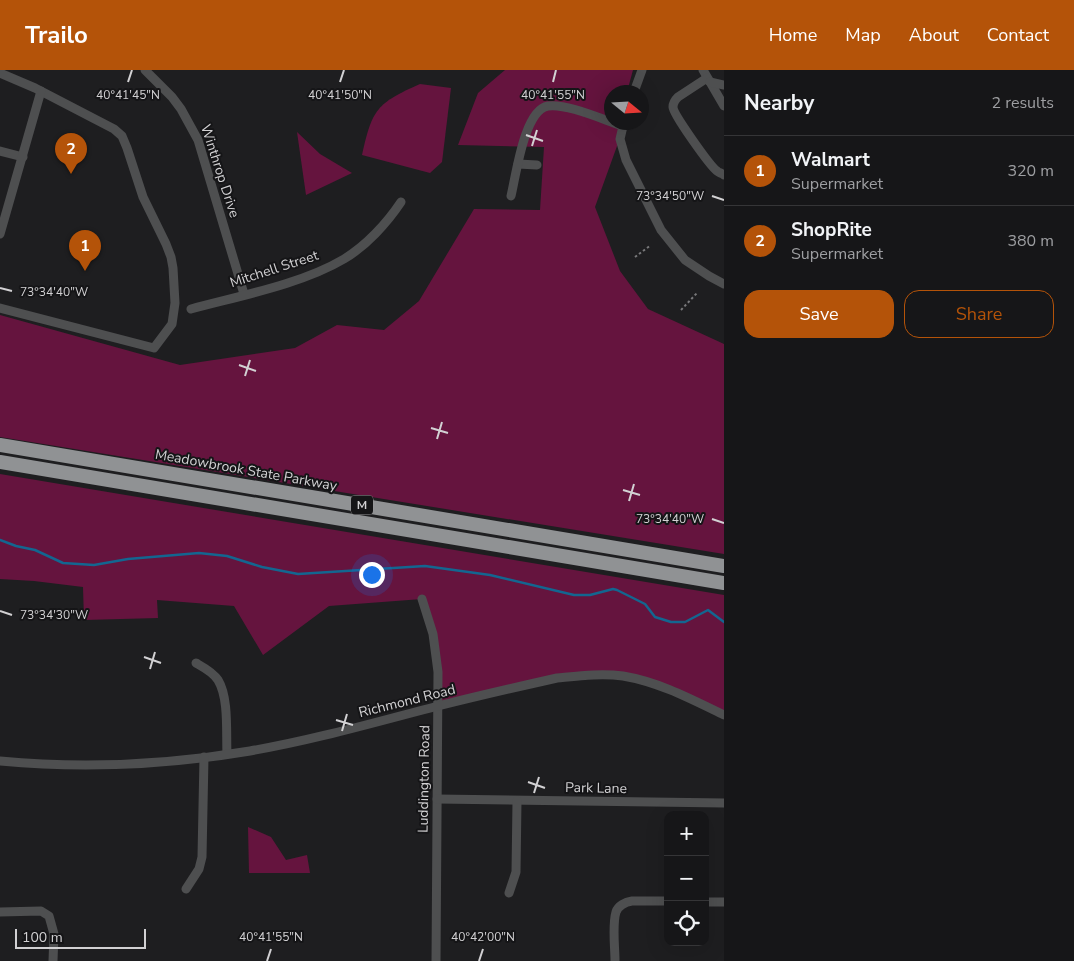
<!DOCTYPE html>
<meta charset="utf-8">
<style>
body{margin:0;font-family:"Nunito Sans",sans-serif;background:#232325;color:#f1f3f6}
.controls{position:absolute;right:15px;bottom:15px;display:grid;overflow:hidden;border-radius:10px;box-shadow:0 5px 20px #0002}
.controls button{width:45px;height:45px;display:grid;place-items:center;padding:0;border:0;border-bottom:1px solid #353537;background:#161618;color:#f1f3f6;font:25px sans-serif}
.compass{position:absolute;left:604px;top:15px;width:45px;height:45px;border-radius:50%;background:#161618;box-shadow:0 5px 20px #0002;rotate:108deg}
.scale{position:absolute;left:15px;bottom:12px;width:131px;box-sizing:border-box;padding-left:5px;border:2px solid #d2d1d3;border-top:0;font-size:14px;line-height:18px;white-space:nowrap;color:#d2d1d3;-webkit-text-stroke:4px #151517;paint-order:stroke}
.you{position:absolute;left:371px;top:504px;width:18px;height:18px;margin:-12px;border:4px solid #fff;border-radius:50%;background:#1a73e8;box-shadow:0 0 0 8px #1a73e833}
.badge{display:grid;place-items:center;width:32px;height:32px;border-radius:50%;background:#b45309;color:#fff;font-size:16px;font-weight:700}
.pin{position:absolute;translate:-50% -41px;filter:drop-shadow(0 1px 2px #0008)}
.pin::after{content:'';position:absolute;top:26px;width:18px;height:15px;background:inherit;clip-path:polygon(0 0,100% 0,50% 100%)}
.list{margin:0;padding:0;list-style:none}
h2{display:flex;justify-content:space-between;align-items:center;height:65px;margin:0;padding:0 20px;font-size:21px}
h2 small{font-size:16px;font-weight:400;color:#9e9fa2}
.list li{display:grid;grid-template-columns:32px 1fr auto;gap:15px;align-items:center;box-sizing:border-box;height:70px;padding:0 20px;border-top:1px solid #353537}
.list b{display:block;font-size:19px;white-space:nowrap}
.list p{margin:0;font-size:16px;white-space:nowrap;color:#9e9fa2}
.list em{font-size:16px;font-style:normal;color:#9e9fa2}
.actions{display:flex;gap:10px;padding:15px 20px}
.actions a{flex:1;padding:11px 0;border:1px solid #b45309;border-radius:15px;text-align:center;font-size:18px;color:#b45309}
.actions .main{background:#b45309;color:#fff}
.icon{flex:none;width:28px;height:28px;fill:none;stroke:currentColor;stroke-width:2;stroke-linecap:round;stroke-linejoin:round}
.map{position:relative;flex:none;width:724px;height:891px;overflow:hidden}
header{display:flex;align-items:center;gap:30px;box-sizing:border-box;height:70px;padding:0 25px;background:#b45309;color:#fff}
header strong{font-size:24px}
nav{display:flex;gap:28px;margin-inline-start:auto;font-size:18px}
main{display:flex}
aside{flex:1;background:#161618}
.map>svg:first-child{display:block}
</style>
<header>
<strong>Trailo</strong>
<nav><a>Home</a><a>Map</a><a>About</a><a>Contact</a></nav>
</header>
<main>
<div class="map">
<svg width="724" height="891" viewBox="0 0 724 891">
<rect width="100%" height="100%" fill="#1e1e20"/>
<!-- green -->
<g fill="#65143e">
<path d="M505,0H633L627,22H612V52L620,53L621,65L595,137L620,201L648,239L724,274V484L0,367V245L180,295L295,278L337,255L384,260L419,231L474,139L540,140L544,77L458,75L478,23Z"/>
<path d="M420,14L451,18L442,92L430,103L362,85C372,39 377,33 420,14Z"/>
<path d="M297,62L320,84L352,103L306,125Z"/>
<path d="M0,404L724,525V645L648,611L588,605L438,636V602L422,529L329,536L263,585L234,536L157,530L158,548L84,550L83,517L34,511L0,509Z"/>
<path d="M248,757L271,767L286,790L307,785L310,803H249Z"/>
</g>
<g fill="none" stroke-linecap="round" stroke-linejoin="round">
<!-- stream -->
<path stroke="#136690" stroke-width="2.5" d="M0,470L16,476L35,480L63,493L94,495L128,489L199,483L227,486L262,497L298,504L425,496L490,505L574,525H590L613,519L617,520L645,534L655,547L671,552H685L708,540L724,552"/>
<!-- path -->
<g stroke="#78787a" stroke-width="2" stroke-dasharray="2.5 2.5" stroke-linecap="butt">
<path d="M635,187L651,175"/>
<path d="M681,240L697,223"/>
</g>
<!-- minor -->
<g stroke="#4e4f50" stroke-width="9">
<path d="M145,0L172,27L181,39L198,70L244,224"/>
<path d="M703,0L724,36"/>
<path d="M0,3L35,18L114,59L122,66L127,78L143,127L166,174L171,187L173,198L175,233L172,254L154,278L0,238"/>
<path d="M707,8L678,27C675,30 673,33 673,37C673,44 710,96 717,101C717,102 724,104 724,105"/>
<path d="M710,12L724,15"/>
<path d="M634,22L642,0"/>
<path d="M624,52L620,69L626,90L661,160L685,190L709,206L724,214"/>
<path d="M0,81L23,87"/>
<path d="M518,94L537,95"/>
<path d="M511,126C516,106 524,40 548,36C566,33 604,50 623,56"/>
<path d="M0,164L41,21"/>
<path d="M191,239C239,226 302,214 344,189C366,176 387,153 401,132"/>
<path d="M422,529L433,564L438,602L436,891"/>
<path d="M196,593C203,597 213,602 218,610C229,628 226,662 227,684"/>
<path d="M0,691C83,699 167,695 250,681C314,670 376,652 438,636C478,626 517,617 557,608C578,606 601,603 623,606C659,612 691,629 724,645"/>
<path d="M437,729L724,733"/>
<path d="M186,819L199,799L202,787L204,687"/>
<path d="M509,823L516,802L517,731"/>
<path d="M705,832H724"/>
<path d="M0,842L41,841L49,846L54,864L53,891"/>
<path d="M615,891C615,877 612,855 616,842C618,836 625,832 632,831H668"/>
</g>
<!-- highway -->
<g stroke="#909294" stroke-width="14">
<path d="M0,375L724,496"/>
<path d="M0,392L724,513"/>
</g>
</g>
<!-- ticks -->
<path fill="none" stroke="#d2d1d3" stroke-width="2" d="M128,12L132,0M340,12L344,0M553,12L556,0M526,65L543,71M532,76L537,60M712,126L724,130M0,218L12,221M239,295L256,301M245,306L250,290M431,358L448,363M437,369L442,352M623,420L640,425M629,431L634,414M712,449L724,453M0,541L12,545M144,587L161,593M150,599L155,582M336,650L353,655M342,661L347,644M528,712L545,718M534,723L539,707M267,891L271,879M479,891L483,879"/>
<g text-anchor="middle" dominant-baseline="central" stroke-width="4" stroke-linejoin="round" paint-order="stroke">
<!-- shield labels -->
<rect fill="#151517" stroke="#99999b" stroke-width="1" x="351" y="425.5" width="22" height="19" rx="4"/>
<g font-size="12" font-weight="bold" fill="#d2d1d3">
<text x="362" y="435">M</text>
</g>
<!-- street labels -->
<g font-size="14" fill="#d2d1d3" stroke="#151517">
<text transform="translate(220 101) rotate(72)">Winthrop Drive</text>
<text transform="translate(274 199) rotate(-18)">Mitchell Street</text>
<text transform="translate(246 400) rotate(10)">Meadowbrook State Parkway</text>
<text transform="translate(407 631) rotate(-14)">Richmond Road</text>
<text transform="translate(424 709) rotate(-89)">Luddington Road</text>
<text transform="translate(596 718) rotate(1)">Park Lane</text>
</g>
</g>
<g font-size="12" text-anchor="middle" fill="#d2d1d3" stroke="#151517" stroke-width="4" stroke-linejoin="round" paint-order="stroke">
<text x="128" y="29">40°41'45"N</text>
<text x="340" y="29">40°41'50"N</text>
<text x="553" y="29">40°41'55"N</text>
<text x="670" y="130">73°34'50"W</text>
<text x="54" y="226">73°34'40"W</text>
<text x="670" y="453">73°34'40"W</text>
<text x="54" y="549">73°34'30"W</text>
<text x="271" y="871">40°41'55"N</text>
<text x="483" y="871">40°42'00"N</text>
</g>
</svg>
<div class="controls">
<button>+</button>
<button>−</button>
<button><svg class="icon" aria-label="locate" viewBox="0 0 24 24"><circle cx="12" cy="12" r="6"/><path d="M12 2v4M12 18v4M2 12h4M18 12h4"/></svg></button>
</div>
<svg class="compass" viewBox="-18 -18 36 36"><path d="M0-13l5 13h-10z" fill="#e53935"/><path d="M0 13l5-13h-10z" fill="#9e9fa2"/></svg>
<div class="scale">100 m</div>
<div class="you"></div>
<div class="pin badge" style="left:85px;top:201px">1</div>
<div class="pin badge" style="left:71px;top:104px">2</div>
</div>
<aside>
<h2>Nearby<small>2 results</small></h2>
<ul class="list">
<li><span class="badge">1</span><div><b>Walmart</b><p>Supermarket</p></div><em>320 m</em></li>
<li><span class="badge">2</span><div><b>ShopRite</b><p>Supermarket</p></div><em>380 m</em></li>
</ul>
<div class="actions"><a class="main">Save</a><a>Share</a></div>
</aside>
</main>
